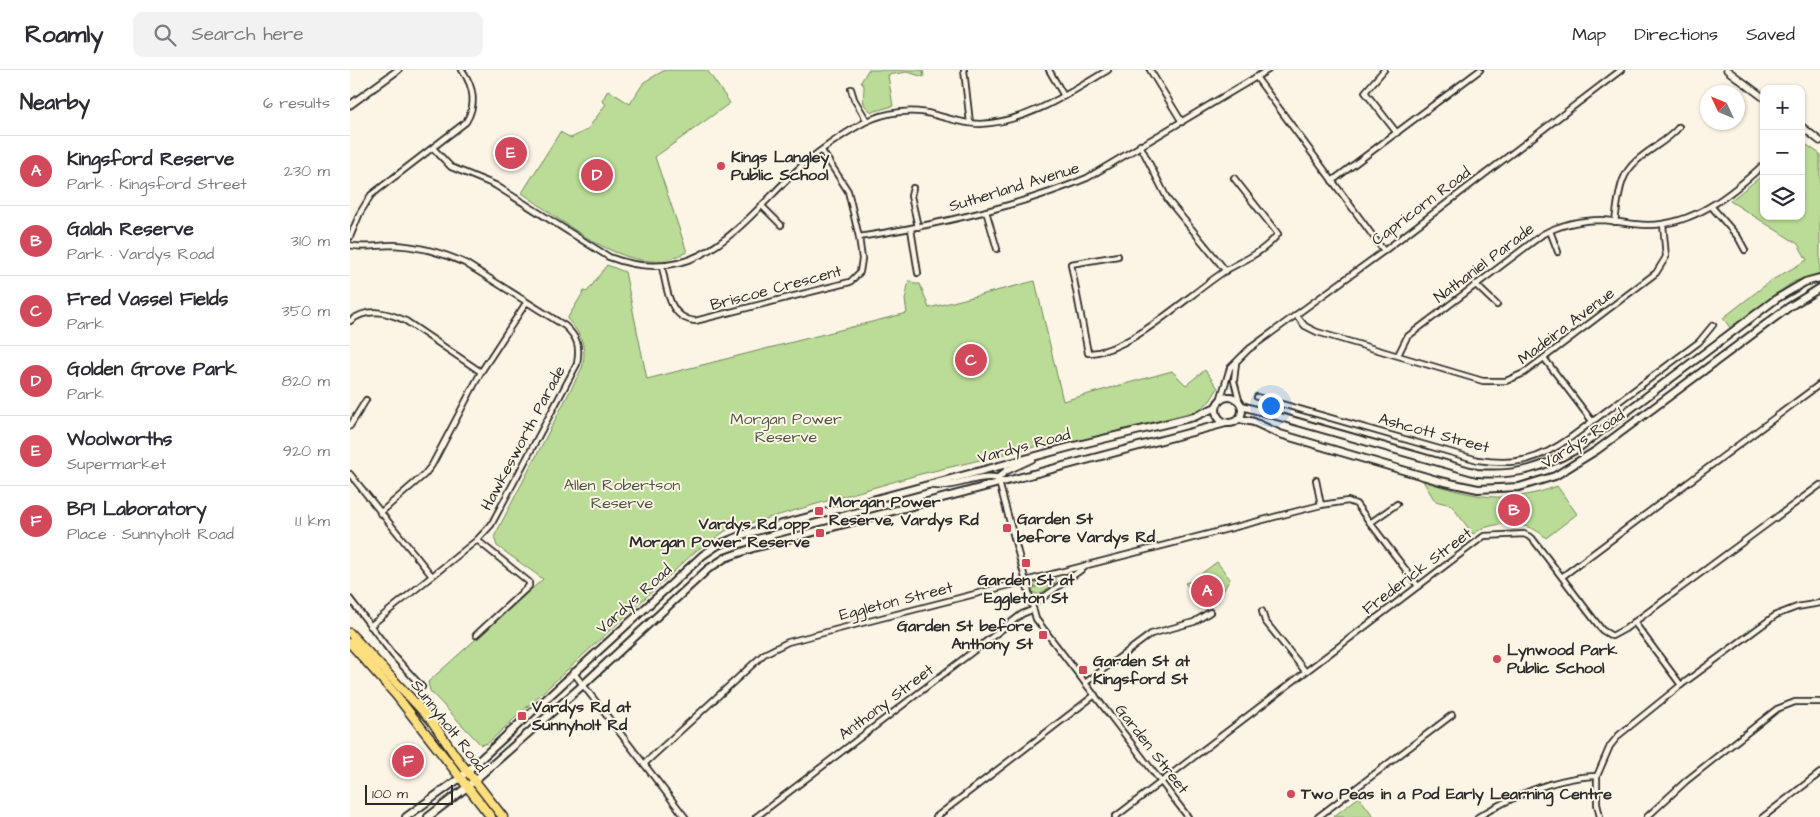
<!DOCTYPE html>
<meta charset="utf-8">
<style>
body{margin:0;font-family:"Architects Daughter",sans-serif;background:#f2f2f3;color:#2b2b33}
.controls{position:absolute;right:15px;top:15px;display:grid;overflow:hidden;border-radius:10px;box-shadow:0 1px 4px #0004}
.controls button{width:45px;height:45px;display:grid;place-items:center;padding:0;border:0;border-bottom:1px solid #e1e1e2;background:#fff;color:#2b2b33;font:25px sans-serif}
.compass{position:absolute;left:1350px;top:15px;width:45px;height:45px;border-radius:50%;background:#fff;box-shadow:0 1px 4px #0004;rotate:314deg}
.scale{position:absolute;left:15px;bottom:12px;width:88px;box-sizing:border-box;padding-left:5px;border:2px solid #2b2b2b;border-top:0;font-size:14px;line-height:18px;white-space:nowrap;color:#2b2b2b;-webkit-text-stroke:4px #fcf5e5;paint-order:stroke}
.you{position:absolute;left:920px;top:335px;width:18px;height:18px;margin:-12px;border:4px solid #fff;border-radius:50%;background:#1a73e8;box-shadow:0 0 0 8px #1a73e833}
.badge{display:grid;place-items:center;width:32px;height:32px;border-radius:50%;background:#d1495b;color:#fff;font-size:16px;font-weight:700}
.pin{position:absolute;translate:-50% -50%;border:2px solid #fff;box-shadow:0 1px 5px #0006}
.list{margin:0;padding:0;list-style:none}
h2{display:flex;justify-content:space-between;align-items:center;height:65px;margin:0;padding:0 20px;font-size:21px}
h2 small{font-size:16px;font-weight:400;color:#7c7c81}
.list li{display:grid;grid-template-columns:32px 1fr auto;gap:15px;align-items:center;box-sizing:border-box;height:70px;padding:0 20px;border-top:1px solid #e1e1e2}
.list b{display:block;font-size:19px;white-space:nowrap}
.list p{margin:0;font-size:16px;white-space:nowrap;color:#7c7c81}
.list em{font-size:16px;font-style:normal;color:#7c7c81}
.icon{flex:none;width:28px;height:28px;fill:none;stroke:currentColor;stroke-width:2;stroke-linecap:round;stroke-linejoin:round}
.map{position:relative;flex:none;width:1470px;height:747px;overflow:hidden}
header{display:flex;align-items:center;gap:30px;box-sizing:border-box;height:70px;padding:0 25px;background:#fff;border-bottom:1px solid #e1e1e2}
header strong{font-size:24px}
nav{display:flex;gap:28px;margin-inline-start:auto;font-size:18px}
.search{width:350px;height:45px;background:#f2f2f3;display:flex;align-items:center;gap:12px;box-sizing:border-box;padding:0 18px;border-radius:10px;color:#7c7c81;font-size:19px}
main{display:flex}
aside{flex:1;background:#fff}
.map>svg:first-child{display:block}
</style>
<header>
<strong>Roamly</strong>
<div class="search"><svg class="icon" aria-label="search" viewBox="0 0 24 24"><circle cx="10" cy="10" r="6"/><path d="M15 15l6 6"/></svg>Search here</div>
<nav><a>Map</a><a>Directions</a><a>Saved</a></nav>
</header>
<main>
<aside>
<h2>Nearby<small>6 results</small></h2>
<ul class="list">
<li><span class="badge">A</span><div><b>Kingsford Reserve</b><p>Park · Kingsford Street</p></div><em>230 m</em></li>
<li><span class="badge">B</span><div><b>Galah Reserve</b><p>Park · Vardys Road</p></div><em>310 m</em></li>
<li><span class="badge">C</span><div><b>Fred Vassel Fields</b><p>Park</p></div><em>350 m</em></li>
<li><span class="badge">D</span><div><b>Golden Grove Park</b><p>Park</p></div><em>820 m</em></li>
<li><span class="badge">E</span><div><b>Woolworths</b><p>Supermarket</p></div><em>920 m</em></li>
<li><span class="badge">F</span><div><b>BPI Laboratory</b><p>Place · Sunnyholt Road</p></div><em>1.1 km</em></li>
</ul>
</aside>
<div class="map">
<svg width="1470" height="747" viewBox="0 0 1470 747">
<rect width="100%" height="100%" fill="#fcf5e5"/>
<filter id="ink" filterUnits="userSpaceOnUse"><feTurbulence type="fractalNoise" baseFrequency=".02" numOctaves="2"/><feDisplacementMap in="SourceGraphic" scale="10" xChannelSelector="R" yChannelSelector="G"/><feConvolveMatrix kernelMatrix="1 2 1 2 8 2 1 2 1" color-interpolation-filters="sRGB"/></filter>
<g filter="url(#ink)">
<!-- green -->
<g fill="#badc96" stroke="#728460">
<path d="M315,0H357L380,33L305,87L337,182C329,185 320,190 311,191C263,195 209,148 172,123L210,62L221,68L237,60L256,34L252,31L258,20L280,34L294,12Z"/>
<path d="M518,0H573L574,7L557,2L538,5L543,36L522,42C510,35 514,28 514,16L511,12Z"/>
<path d="M1451,71L1470,84V203L1443,212L1381,259L1373,248L1422,210L1457,190L1448,174L1380,131L1414,104V146H1451Z"/>
<path d="M257,195L275,202L297,309L557,243L555,230L559,210L564,214H570L579,238L685,211L713,331L822,301L836,315L855,300L868,318L860,331L847,341L723,372L722,368L567,405L377,460L347,480L138,673L131,675L80,621L78,612L193,509L147,476L144,467L232,298C237,278 232,264 217,249L234,221L237,222Z"/>
<path d="M1073,411C1121,426 1157,436 1207,416L1227,444L1196,468C1179,450 1142,450 1123,464L1101,435L1085,431Z"/>
<path d="M867,492L880,509L867,532L864,530L852,534L835,513L841,511Z"/>
<path d="M703,508L706,509V512L682,517L685,513Z"/>
<path d="M705,513L689,525L682,522L683,518Z"/>
<path d="M1009,727L1024,747H983Z"/>
</g>
<g fill="none" stroke-linecap="round" stroke-linejoin="round">
<!-- minor casing -->
<g stroke="#2b2b2b" stroke-width="8">
<g id="minor">
<path d="M614,0L620,53"/>
<path d="M699,0L714,26"/>
<path d="M800,0L832,52"/>
<path d="M1034,0L1015,22L1047,63"/>
<path d="M906,7L1034,181"/>
<path d="M501,19L504,29L517,51"/>
<path d="M790,75L818,130L876,201"/>
<path d="M83,78L101,97L145,115L259,187C346,220 389,156 444,103C462,85 493,64 515,52C536,42 563,38 585,45C601,49 614,54 630,54C677,52 718,24 758,0"/>
<path d="M982,111L1130,0"/>
<path d="M563,118L561,126L568,157"/>
<path d="M412,136L431,155"/>
<path d="M1361,136L1388,167L1395,180"/>
<path d="M636,141L647,179"/>
<path d="M1265,152C1267,138 1268,123 1273,110C1282,85 1314,76 1329,57"/>
<path d="M561,159L568,203"/>
<path d="M1200,161L1208,182"/>
<path d="M0,167L10,143L21,125L116,52C127,34 124,17 112,0"/>
<path d="M509,167C586,155 665,138 737,108L918,0"/>
<path d="M0,175C13,179 29,175 43,175C68,176 93,183 115,193L215,256C228,268 230,276 227,294L141,455L127,470L20,556"/>
<path d="M768,186L721,194L738,283C780,283 839,224 875,201C894,190 914,182 928,164L884,108"/>
<path d="M312,197C317,218 318,248 345,251L500,212L510,202L512,189L509,167L498,121L472,81"/>
<path d="M1125,214L1147,235"/>
<path d="M946,245L955,256L967,262L1133,311H1156L1174,303L1306,203L1316,187L1313,154"/>
<path d="M0,251C18,237 37,242 56,251L131,302"/>
<path d="M1048,285L1057,267L1193,164C1210,155 1232,150 1252,150C1267,151 1282,155 1298,155C1344,155 1382,124 1414,94"/>
<path d="M1194,288L1242,351"/>
<path d="M886,293L884,311L889,330"/>
<path d="M907,327L1128,390C1166,396 1189,390 1220,368L1349,272L1363,255"/>
<path d="M870,331L880,298L899,279L1034,181L1271,0"/>
<path d="M0,356L16,330"/>
<path d="M0,404L82,506"/>
<path d="M966,410L971,435"/>
<path d="M649,412L686,549L838,747"/>
<path d="M30,443L74,405L82,395L131,302L176,233"/>
<path d="M1020,453L1047,434"/>
<path d="M1213,506L1470,314"/>
<path d="M0,529L43,585L72,617"/>
<path d="M681,533L691,529L735,497"/>
<path d="M912,541L915,551L955,601"/>
<path d="M1284,552L1331,615"/>
<path d="M126,565L179,516V512L127,470"/>
<path d="M223,602L335,747"/>
<path d="M735,613L801,564L844,552L860,542"/>
<path d="M294,694L414,584L438,572L971,435L998,431L1006,434L1068,516"/>
<path d="M406,747L672,544L682,540"/>
<path d="M586,747L745,625"/>
<path d="M765,747L1134,466L1174,464L1182,468L1252,560L1262,566L1275,559L1470,415"/>
<path d="M968,747L1102,645"/>
<path d="M1128,747C1163,726 1207,707 1247,706"/>
<path d="M1250,747L1247,734V706L1260,676L1269,665L1331,615L1426,545L1447,537L1470,533"/>
<path d="M1297,747L1336,711L1427,639L1445,632H1470"/>
<path d="M1413,747L1470,703"/>
</g>
</g>
<!-- tertiary casing -->
<g stroke="#2b2b2b" stroke-width="9">
<g id="tertiary">
<path d="M1377,0L1414,28"/>
<path d="M0,35L48,0"/>
<path d="M1451,56L1470,71"/>
<path d="M649,412V407L656,401L682,389"/>
<path d="M582,415C604,419 625,404 647,408L649,412"/>
</g>
</g>
<!-- secondary casing -->
<g stroke="#2b2b2b" stroke-width="10">
<g id="secondary">
<circle cx="879" cy="340" r="13"/>
<path d="M892,336L1127,403C1167,406 1192,398 1227,379L1426,229L1455,212L1470,208"/>
<path d="M890,349L904,352L930,364L1090,411L1128,419L1169,417L1205,406L1247,380L1439,237L1470,218"/>
<path d="M56,747L110,708L353,485L368,475L395,464L720,377L844,347L866,337"/>
<path d="M78,747L117,717L234,614L358,499L375,488L403,478L876,353"/>
</g>
</g>
<!-- primary casing -->
<g stroke="#2b2b2b" stroke-width="11">
<g id="primary">
<path d="M0,563L81,650L107,688L153,747"/>
<path d="M0,573L46,625L141,747"/>
</g>
</g>
<!-- minor -->
<use href="#minor" stroke="#fcf5e5" stroke-width="4.5"/>
<!-- tertiary -->
<use href="#tertiary" stroke="#fcf5e5" stroke-width="5.5"/>
<!-- secondary -->
<use href="#secondary" stroke="#fcf5e5" stroke-width="6"/>
<!-- primary -->
<use href="#primary" stroke="#fddf80" stroke-width="8"/>
</g>
</g>
<!-- markers -->
<g fill="#d1495b" stroke="#fcf5e5" stroke-width="2">
<circle cx="371" cy="96" r="5"/>
<rect x="464" y="436" width="10" height="10" rx="2.5"/>
<rect x="652" y="453" width="10" height="10" rx="2.5"/>
<rect x="465" y="458" width="10" height="10" rx="2.5"/>
<rect x="671" y="488" width="10" height="10" rx="2.5"/>
<rect x="688" y="560" width="10" height="10" rx="2.5"/>
<circle cx="1147" cy="589" r="5"/>
<rect x="728" y="595" width="10" height="10" rx="2.5"/>
<rect x="167" y="641" width="10" height="10" rx="2.5"/>
<circle cx="941" cy="724" r="5"/>
</g>
<g text-anchor="middle" dominant-baseline="central" stroke-width="4" stroke-linejoin="round" paint-order="stroke">
<!-- poi labels -->
<g font-size="16" font-weight="bold" fill="#2b2b2b" stroke="#fcf5e5" text-anchor="start">
<text x="381" y="87">Kings Langley<tspan x="381" dy="18">Public School</tspan></text>
<text x="479" y="432">Morgan Power<tspan x="479" dy="18">Reserve, Vardys Rd</tspan></text>
<text x="667" y="449">Garden St<tspan x="667" dy="18">before Vardys Rd</tspan></text>
<text x="460" y="454" text-anchor="end">Vardys Rd opp<tspan x="460" dy="18">Morgan Power Reserve</tspan></text>
<text x="676" y="510" text-anchor="middle">Garden St at<tspan x="676" dy="18">Eggleton St</tspan></text>
<text x="683" y="556" text-anchor="end">Garden St before<tspan x="683" dy="18">Anthony St</tspan></text>
<text x="1157" y="580">Lynwood Park<tspan x="1157" dy="18">Public School</tspan></text>
<text x="743" y="591">Garden St at<tspan x="743" dy="18">Kingsford St</tspan></text>
<text x="182" y="637">Vardys Rd at<tspan x="182" dy="18">Sunnyholt Rd</tspan></text>
<text x="951" y="724">Two Peas in a Pod Early Learning Centre</text>
</g>
<!-- street labels -->
<g font-size="16" fill="#2b2b2b" stroke="#fcf5e5">
<text transform="translate(664 117) rotate(-17)">Sutherland Avenue</text>
<text transform="translate(1071 136) rotate(-37)">Capricorn Road</text>
<text transform="translate(1134 193) rotate(-37)">Nathaniel Parade</text>
<text transform="translate(426 218) rotate(-15)">Briscoe Crescent</text>
<text transform="translate(1216 256) rotate(-37)">Madeira Avenue</text>
<text transform="translate(1084 363) rotate(15)">Ashcott Street</text>
<text transform="translate(173 368) rotate(-62)">Hawkesworth Parade</text>
<text transform="translate(1233 369) rotate(-33)">Vardys Road</text>
<text transform="translate(674 376) rotate(-15)">Vardys Road</text>
<text transform="translate(1067 501) rotate(-37)">Frederick Street</text>
<text transform="translate(284 529) rotate(-42)">Vardys Road</text>
<text transform="translate(546 531) rotate(-14)">Eggleton Street</text>
<text transform="translate(536 632) rotate(-37)">Anthony Street</text>
<text transform="translate(99 656) rotate(52)">Sunnyholt Road</text>
<text transform="translate(802 679) rotate(52)">Garden Street</text>
</g>
<!-- park labels -->
<g font-size="16" fill="#4f5746" stroke="#fcf5e5">
<text x="436" y="349">Morgan Power<tspan x="436" dy="18">Reserve</tspan></text>
<text x="272" y="415">Allen Robertson<tspan x="272" dy="18">Reserve</tspan></text>
</g>
</g>
</svg>
<div class="controls">
<button>+</button>
<button>−</button>
<button><svg class="icon" aria-label="layers" viewBox="0 0 24 24"><path d="M12 4l9 5-9 5-9-5zM3 14l9 5 9-5"/></svg></button>
</div>
<svg class="compass" viewBox="-18 -18 36 36"><path d="M0-13l5 13h-10z" fill="#e53935"/><path d="M0 13l5-13h-10z" fill="#7c7c81"/></svg>
<div class="scale">100 m</div>
<div class="you"></div>
<div class="pin badge" style="left:857px;top:521px">A</div>
<div class="pin badge" style="left:1164px;top:440px">B</div>
<div class="pin badge" style="left:621px;top:290px">C</div>
<div class="pin badge" style="left:247px;top:105px">D</div>
<div class="pin badge" style="left:161px;top:83px">E</div>
<div class="pin badge" style="left:58px;top:691px">F</div>
</div>
</main>
